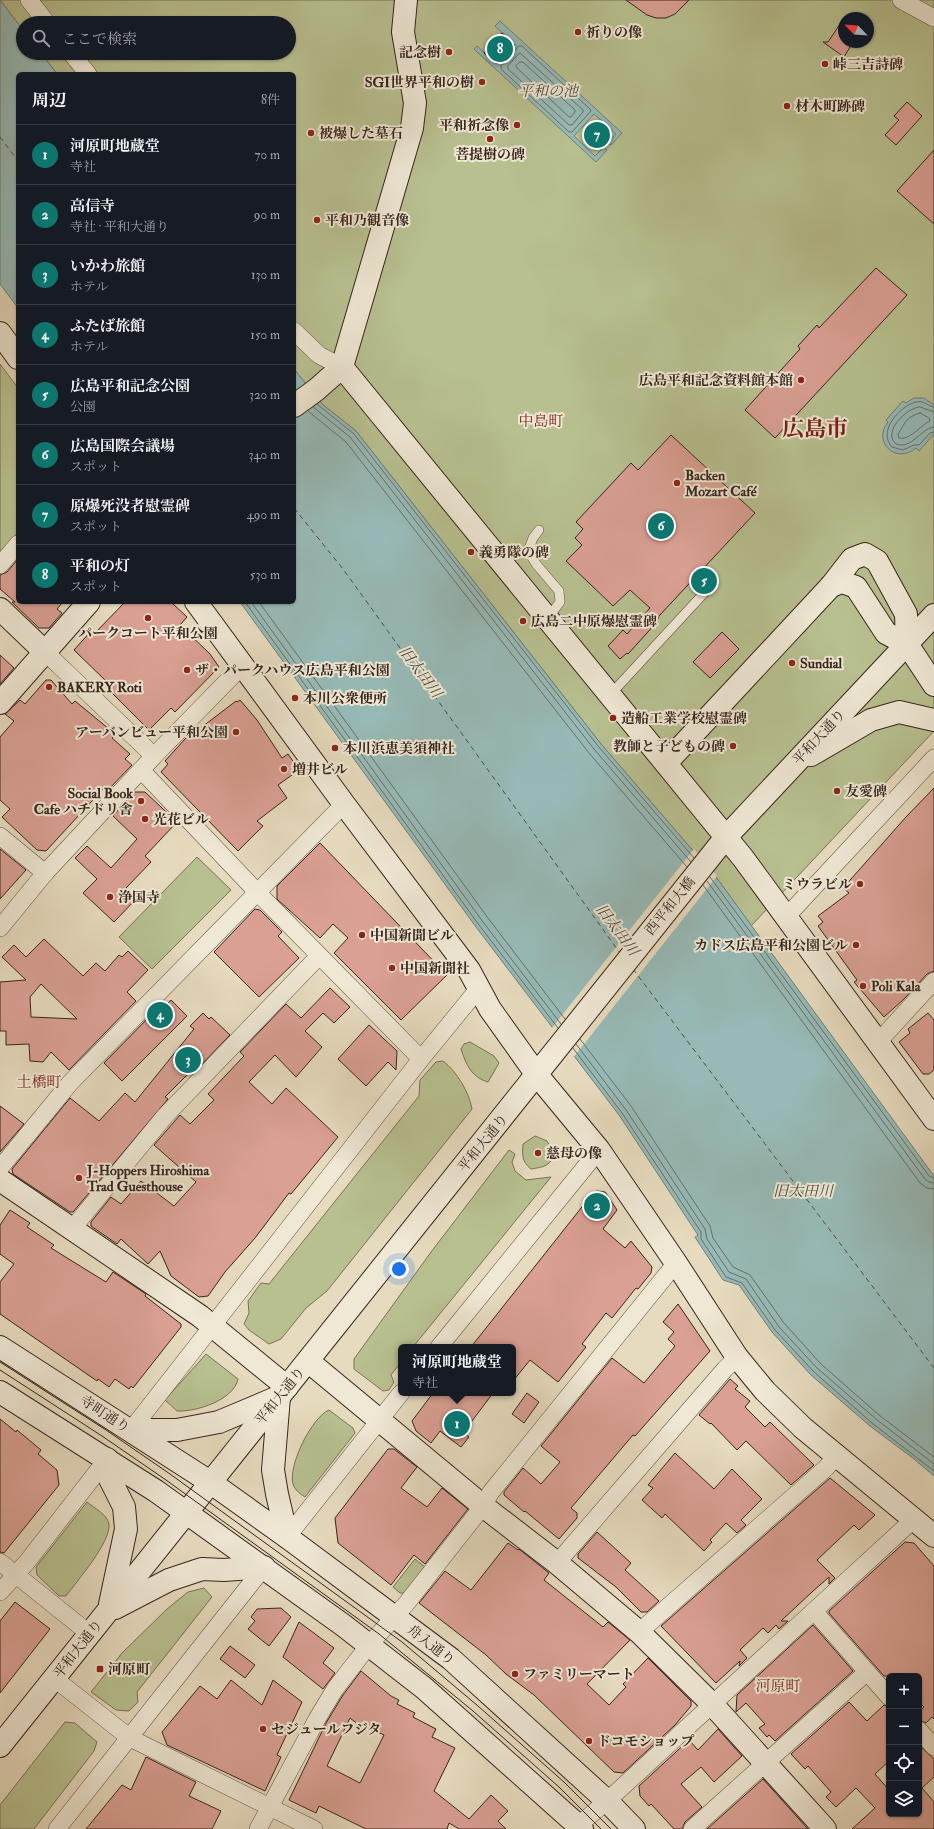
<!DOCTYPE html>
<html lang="ja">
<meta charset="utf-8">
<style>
body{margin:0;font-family:"IM FELL Double Pica","Noto Serif JP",serif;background:#20242c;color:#f1f3f6}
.controls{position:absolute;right:12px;bottom:12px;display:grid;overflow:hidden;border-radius:6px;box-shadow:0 1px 3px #0004}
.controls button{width:36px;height:36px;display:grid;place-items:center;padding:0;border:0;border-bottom:1px solid #363941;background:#171b24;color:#f1f3f6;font:20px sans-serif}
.compass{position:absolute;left:838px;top:12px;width:36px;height:36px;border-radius:50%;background:#171b24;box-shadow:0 1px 3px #0004;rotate:295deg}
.you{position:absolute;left:399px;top:1269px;width:14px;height:14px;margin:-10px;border:3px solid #fff;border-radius:50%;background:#1a73e8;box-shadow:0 0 0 6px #1a73e833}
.badge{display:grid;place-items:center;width:26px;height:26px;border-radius:50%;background:#0f766e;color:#fff;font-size:13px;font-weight:700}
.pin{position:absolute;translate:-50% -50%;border:2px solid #fff;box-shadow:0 1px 4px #0006}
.popup{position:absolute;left:398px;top:1344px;width:118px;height:52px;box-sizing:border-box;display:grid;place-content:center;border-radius:6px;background:#171b24;filter:drop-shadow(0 1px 3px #0005);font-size:13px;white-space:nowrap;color:#9ea1a6}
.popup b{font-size:15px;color:#f1f3f6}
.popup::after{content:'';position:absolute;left:50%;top:100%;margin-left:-8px;border:8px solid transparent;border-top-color:#171b24}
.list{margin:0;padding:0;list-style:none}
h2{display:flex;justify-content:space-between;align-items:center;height:52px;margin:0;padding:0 16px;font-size:17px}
h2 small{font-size:13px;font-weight:400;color:#9ea1a6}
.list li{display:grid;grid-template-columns:26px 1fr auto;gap:12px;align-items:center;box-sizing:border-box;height:60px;padding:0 16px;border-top:1px solid #363941}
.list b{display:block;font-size:15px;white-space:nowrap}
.list p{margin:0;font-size:13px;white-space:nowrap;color:#9ea1a6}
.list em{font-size:13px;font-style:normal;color:#9ea1a6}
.icon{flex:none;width:22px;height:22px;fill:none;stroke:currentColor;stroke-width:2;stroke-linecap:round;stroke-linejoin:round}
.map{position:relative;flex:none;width:934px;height:1829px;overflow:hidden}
.search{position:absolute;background:#171b24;box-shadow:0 1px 3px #0004;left:16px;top:16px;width:280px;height:44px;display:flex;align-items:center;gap:10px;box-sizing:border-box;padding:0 14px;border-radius:22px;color:#9ea1a6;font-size:15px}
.panel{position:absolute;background:#171b24;box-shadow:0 1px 3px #0004;left:16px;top:72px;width:280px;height:532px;border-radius:6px}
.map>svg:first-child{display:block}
</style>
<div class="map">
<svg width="934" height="1829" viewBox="0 0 934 1829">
<rect width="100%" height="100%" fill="#e7dbbf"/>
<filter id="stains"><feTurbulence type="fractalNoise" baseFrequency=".005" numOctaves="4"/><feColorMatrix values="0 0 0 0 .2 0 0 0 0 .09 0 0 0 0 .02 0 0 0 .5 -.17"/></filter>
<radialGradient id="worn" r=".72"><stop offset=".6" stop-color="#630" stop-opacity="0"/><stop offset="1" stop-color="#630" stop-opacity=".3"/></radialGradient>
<!-- green -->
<g fill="#b8c090" stroke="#787256" fill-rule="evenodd">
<path d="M0,0H934V731L751,926L719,881L601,744L356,431L322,404L294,369V74H57L41,53H289V23H23V30ZM844,18H868V42H844Z"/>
<path d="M0,364L18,388V532L0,553Z"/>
<path d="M197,857L231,890L152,969L119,937Z"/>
<path d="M470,1042L494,1056L499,1063L488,1082C471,1077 466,1064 461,1049L464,1044Z"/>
<path d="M443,1061C457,1072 469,1092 472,1109L327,1291L306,1308L281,1339L269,1344L249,1330L244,1324L249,1313L248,1301L261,1283L269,1284L419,1096L420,1080L436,1062Z"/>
<path d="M535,1136L547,1141L554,1153C551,1166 544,1167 531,1169C522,1162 522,1155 523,1144Z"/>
<path d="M509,1150L515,1154L512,1162L515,1171L526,1180L551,1177L413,1347H401V1362L391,1375L394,1382L389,1390L383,1391L354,1369V1359L431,1252Z"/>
<path d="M206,1354L238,1379C234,1400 196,1412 177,1411L165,1400Z"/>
<path d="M329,1410L353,1428L355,1433L305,1497C299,1493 295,1490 293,1484C288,1465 312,1417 329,1410Z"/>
<path d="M87,1502C94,1508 107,1514 109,1524C111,1542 77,1581 66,1596H59L37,1575L36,1567Z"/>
<path d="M415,1559L426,1568L407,1593H400L393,1587Z"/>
<path d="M204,1588L212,1597L137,1692L138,1702L129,1711L116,1710L91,1692L122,1653L167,1609L188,1592Z"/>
<path d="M65,1722L75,1723L97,1742L94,1751L34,1829H0V1805Z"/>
</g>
<!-- water -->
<g fill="#97bab7" stroke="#717e79">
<path d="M0,0L23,30V53H41L57,74H18V308L0,284Z"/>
<path d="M500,21L622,133L611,145L608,143L616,134L594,114L574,136L595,156L604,147L607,150L596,162L474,49L477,46L497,64L515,45L495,26Z"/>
<path d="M294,369L322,404L356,431L601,744L719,881L934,1176V1476L914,1459L870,1426L811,1375L772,1332L739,1285L723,1280L695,1237L698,1235L619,1115L476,927L240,602H294Z"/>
<path d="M914,398H924L934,405V434L919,451L916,448C896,465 872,442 888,422L886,420L903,401L906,403Z"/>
</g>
<!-- pier -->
<path fill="#e7dbbf" d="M694,849L717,876L573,1058L551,1029Z"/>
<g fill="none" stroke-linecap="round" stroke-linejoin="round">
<!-- shore -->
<g stroke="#676f6a" stroke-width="1">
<path d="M519,46H522L591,110L590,112L572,132H569L501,69V66Z"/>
<path d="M520,53L583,110V112L572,125H569L508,69V66Z"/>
<path d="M520,62H523L575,110V112L571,117H569L517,68L516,66Z"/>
<path d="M317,404L354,434L598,746L694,858"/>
<path d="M313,407L350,437L594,749L691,862"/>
<path d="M934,407C927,406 924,400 916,402C900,406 877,431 892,447L903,450L914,445H919L930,433L934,432"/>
<path d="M308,411L346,442L589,753L687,867"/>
<path d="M934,412L920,407C906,408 882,432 896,444C912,450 921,428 934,427"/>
<path d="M920,413L929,418L930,421C921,425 909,441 899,438L898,434C906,423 904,418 920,413Z"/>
<path d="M245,602L479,925L558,1028"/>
<path d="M251,602L483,922L561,1024"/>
<path d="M259,602L488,918L565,1019"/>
<path d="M710,877L929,1176L934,1178"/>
<path d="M707,881L925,1179L929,1182L934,1183"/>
<path d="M703,885L920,1183L927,1188L934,1189"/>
<path d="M580,1039L631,1106L710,1226L713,1238L733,1267L750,1275L784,1323L821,1364L879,1415L934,1457"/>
<path d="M576,1044L626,1110L705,1229L707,1239L729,1272L746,1279L779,1327L817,1368L876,1419L934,1464"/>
<path d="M573,1048L622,1113L701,1232V1239L726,1277L742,1283L775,1330L814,1372L872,1423L934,1471"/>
</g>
<!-- ferry -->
<g stroke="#4f4a44" stroke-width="1" stroke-dasharray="5 4" stroke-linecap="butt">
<path d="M0,137L18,161"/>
<path d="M294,508L343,569L620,953"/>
<path d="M633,969L934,1368"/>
</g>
</g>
<!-- building -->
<g fill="#daa094" stroke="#37241d" fill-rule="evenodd">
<path d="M626,0H689L675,14L666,18H656L647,15Z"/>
<path d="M844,18V42H853L844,57L823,42H828Z"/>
<path d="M502,33L515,45L497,64L484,53Z"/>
<path d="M907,102L922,116L896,145L885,135L899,120L894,116Z"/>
<path d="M934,150V224L897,191Z"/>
<path d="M876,268L907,295L775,438L745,410L800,349L798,346L817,325L819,328Z"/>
<path d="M671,435L755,513L659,616L656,623L628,654L627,653L620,659L608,646L623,630L627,634L650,608L630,590L613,606L566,561L582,545L575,538L583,529L576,522L631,463L638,470Z"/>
<path d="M18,559V602H63L57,609L62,613L49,628H39L12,602H15L0,589V575L7,572Z"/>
<path d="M125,602H171L187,617L180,625L210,654L219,667L175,712L171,708L149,730L103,684L106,681L74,650L92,630L95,633Z"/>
<path d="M722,632L739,649L710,678L693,662Z"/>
<path d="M0,655L14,668L0,684Z"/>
<path d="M46,680H51L72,704L75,701L109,729L115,735L112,738L130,754L125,759L132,765L107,791L104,788L46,851L37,850L2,817L10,809L0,800V737L14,721L5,714L20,700L25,704Z"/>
<path d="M240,700L257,720L282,758L288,754L299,770L278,785L287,798L257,821L263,826L238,851L161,772L168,764L165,761L196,727L198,730L236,701L237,702Z"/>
<path d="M934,788V971L927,974L904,999L884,1017L854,982L857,980L818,926L823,922L818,916L849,893L843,888L906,817Z"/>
<path d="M134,792H145L177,822L145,856L151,862L126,888L137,898L114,922L83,893L97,879L75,858L87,846L111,868L137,839L113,816Z"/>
<path d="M320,843L447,975L401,1020L334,953L348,938L333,924L320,938L277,899V886Z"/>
<path d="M0,849L26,870L0,899Z"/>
<path d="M255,909L260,910L282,932L278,936L299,958L259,997L214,952Z"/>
<path d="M44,939L83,976L96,963L105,971L119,955L122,957L128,951L148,970L127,992L136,1001L69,1070L51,1052L43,1062L30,1061L29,1044L6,1045V1031H0V982L26,980L2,957L14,945L26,957ZM41,984L77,1019L31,1017L30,997Z"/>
<path d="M330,988L350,1007L334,1023L323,1013L305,1031L322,1047L296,1077L275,1055L249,1082L272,1104L286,1088L338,1137L291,1194L289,1193L255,1238L225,1272L208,1296L199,1297L171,1276L160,1251L148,1264L121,1239L117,1244L91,1226V1222L111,1197L121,1204L141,1181L174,1206L196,1182L154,1145L180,1115L190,1124L214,1100L208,1094L244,1056L240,1052L286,1004L301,1018Z"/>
<path d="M171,1000L187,1016L122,1081L104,1063L151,1015L152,1017L158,1011L159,1012Z"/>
<path d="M203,1013L209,1019L211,1017L230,1035L201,1065L199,1063L165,1097L168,1099L73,1212H70L13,1174L12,1169L70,1098L99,1121L125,1093L135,1102L194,1029L190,1026Z"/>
<path d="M928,1013L934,1020V1070L929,1074H923L899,1042L910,1033L908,1029Z"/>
<path d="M369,1025L397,1051L396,1070L388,1062L366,1086L338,1059Z"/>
<path d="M0,1106L24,1124L0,1152Z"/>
<path d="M597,1191L605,1192L617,1210L603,1229L625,1248L631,1241L652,1267L651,1273L638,1289L636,1288L612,1318L606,1313L582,1344L586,1347L558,1382L530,1360L513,1381V1347H471L593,1193Z"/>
<path d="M10,1210L30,1223L27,1227L54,1245L51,1248L106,1282L113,1272L146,1294L145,1296L181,1324V1327L133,1388L131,1386L129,1389L115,1379L109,1387L98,1379L97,1381L0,1314V1282L14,1264L0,1254V1225Z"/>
<path d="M678,1304L710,1351L635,1436L633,1435L571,1508L577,1513V1518L559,1539L525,1511L524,1512L504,1495V1492L523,1468L541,1484L560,1462L541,1446L612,1358L644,1383L675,1346L668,1339L674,1332L663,1322Z"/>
<path d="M730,1379L738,1386L735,1389L750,1401L745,1407L765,1427L770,1422L814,1465L791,1485L746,1441L737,1450L711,1423L710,1424L699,1415Z"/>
<path d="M433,1393H493L463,1433L469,1437L461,1447L440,1431L431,1443L416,1431L412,1421Z"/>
<path d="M527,1393L539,1402L524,1423L512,1414Z"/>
<path d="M0,1419L16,1432L17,1430L41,1450L38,1454L57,1470L59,1485L4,1553L0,1552Z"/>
<path d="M388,1449H394L417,1467L401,1488L427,1507L442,1488L468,1509L425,1564L414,1555L391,1585L338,1543L335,1518Z"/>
<path d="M675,1453L714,1489L732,1469L762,1499L741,1520L746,1525L737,1533L726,1523L710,1540L712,1542L704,1551L665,1514L662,1518L642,1500L653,1488L648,1485Z"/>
<path d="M830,1478L875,1515L859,1530L854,1525L817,1560L835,1578L829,1584V1577L812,1592L781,1621H788L779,1629L776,1625L768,1633L763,1628L740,1650L747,1658L739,1666L740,1661L716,1683L661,1626Z"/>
<path d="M597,1532L631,1563L625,1570L659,1601L647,1612H641L616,1587L578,1558V1554Z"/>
<path d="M905,1542L914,1543L934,1566V1719L932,1717L926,1723L919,1720V1712L924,1707L919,1702V1676H884L829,1613V1611Z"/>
<path d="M508,1543L518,1550L519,1549L549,1573L544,1580L603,1627L608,1622L630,1640L587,1684L609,1705L626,1687L623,1684L648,1658L691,1701V1706L675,1725L623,1773L614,1772L534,1695L506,1674L486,1655L419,1603L445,1571L471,1590Z"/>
<path d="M15,1602L50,1629L0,1693V1621Z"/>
<path d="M281,1608L291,1617L269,1646L248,1629L255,1621L251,1617L257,1609Z"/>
<path d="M299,1622L334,1648L323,1663L335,1673L323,1689L283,1657Z"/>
<path d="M813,1625L853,1671L775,1741L769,1735L767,1737L759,1728L765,1724L746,1703L736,1712L737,1695Z"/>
<path d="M230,1646L255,1665L245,1678L220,1659Z"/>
<path d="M361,1671L391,1696L399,1700L397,1704L415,1713L413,1717L436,1729L432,1737L455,1748L434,1791L469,1819L491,1795L508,1811L498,1821L506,1829H459L449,1823L447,1829H366L319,1806L316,1813L289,1800L326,1723L343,1695ZM350,1718L359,1725L360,1724L384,1735L360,1783L327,1766Z"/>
<path d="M231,1680L262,1705L273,1680L302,1702L277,1755L281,1757L265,1791L167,1745L162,1732L200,1686L217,1699Z"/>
<path d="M849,1702L867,1721L884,1705L889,1707V1761L875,1774L889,1790V1814H919V1745L934,1759V1777L922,1788L934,1802V1829H852L875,1808L856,1788L836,1807L826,1797L831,1792L808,1766L805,1769L791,1754Z"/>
<path d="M718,1729L742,1756L714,1782L701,1767L681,1784L702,1807L685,1822L682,1829H674L651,1804L649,1806L640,1796L639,1786L689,1740L698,1750Z"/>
<path d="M146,1757L196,1782L189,1796L221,1811L212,1829H86L122,1785L131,1790Z"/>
<path d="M763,1779L808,1829H707Z"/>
</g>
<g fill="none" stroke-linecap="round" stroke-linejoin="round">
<!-- lane casing -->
<g stroke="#635246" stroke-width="10">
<g id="lane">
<path d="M539,530L533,538L528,551L536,564L559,591L560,602L554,610L546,617"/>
<path d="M610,695L705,592"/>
</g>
</g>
<!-- street casing -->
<g stroke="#635246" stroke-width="18">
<g id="street">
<path d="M29,0L47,23"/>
<path d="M901,0L934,18"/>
<path d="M71,53L88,74"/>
<path d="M294,331L319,355L342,367"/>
<path d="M0,565L18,544"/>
<path d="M45,652L154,756"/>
<path d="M141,770L258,893L421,1059"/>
<path d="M0,836L45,873"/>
<path d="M786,917L934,758"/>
<path d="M0,928L45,873L154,756L243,665"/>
<path d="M878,1042L934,981"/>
<path d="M0,1168L70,1083L344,804"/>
<path d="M72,1229L165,1116L319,956"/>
<path d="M439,1347L599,1150"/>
<path d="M131,1430L421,1059L479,988"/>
<path d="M287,1537L401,1393"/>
<path d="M0,1562L90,1634"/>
<path d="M557,1563L725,1369L737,1357"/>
<path d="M0,1592L27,1562L107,1459"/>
<path d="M814,1611L889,1697"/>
<path d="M639,1632L826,1468L836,1456"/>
<path d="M55,1679L130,1738L314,1829"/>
<path d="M919,1730L934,1747"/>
<path d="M57,1829L264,1567"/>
<path d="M258,1829L317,1719L335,1689L369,1645L406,1604L483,1506L491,1492L676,1263"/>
<path d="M574,1829L607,1801L914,1519"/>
<path d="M692,1829L867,1672"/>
</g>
</g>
<!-- secondary casing -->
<g stroke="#37241d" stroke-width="24">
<g id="secondary">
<path d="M0,333L18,358"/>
<path d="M342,367L743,858L934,1119"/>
<path d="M294,406L316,390L342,367L412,128L415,103L403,32L406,0"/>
<path d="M831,586L842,582L856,587L886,633L907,644L934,685"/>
<path d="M196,602L344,804L469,970L490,1009L537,1075L599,1150L676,1263L737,1357L765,1391L803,1428L934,1536"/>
<path d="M0,609L45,652"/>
<path d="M0,703L89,602"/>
<path d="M811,755L871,720L899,712L934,720"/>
<path d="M666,763L831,586L852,559L865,554L877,561L906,614L907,644"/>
<path d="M0,1180L200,1316L287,1387"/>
<path d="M0,1347L210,1482L287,1537L451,1659L607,1801L634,1829"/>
<path d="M308,1361L483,1506L557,1563L639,1632L712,1704L825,1829"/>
<path d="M0,1392L156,1491L343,1625L424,1688L582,1829"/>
<path d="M279,1397L273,1470L277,1494L287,1537"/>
<path d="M131,1430H177L219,1422L276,1398"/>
<path d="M107,1459V1473L124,1507L126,1529L110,1604"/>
<path d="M115,1608L169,1580L202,1569L224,1570L264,1567"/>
<path d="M0,1746L726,837L934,615"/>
</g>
</g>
<!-- lane -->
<use href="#lane" stroke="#efe8d5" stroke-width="9"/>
<!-- street -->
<use href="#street" stroke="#efe8d5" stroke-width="17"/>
<!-- secondary -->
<use href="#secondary" stroke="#efe8d5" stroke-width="22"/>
<!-- tram -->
<g stroke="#37241d" stroke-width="1">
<path d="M0,1362L106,1430L170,1474L402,1642L478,1706L564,1782L611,1829"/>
<path d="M0,1370L102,1436L166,1480L379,1634L473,1711L559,1787L601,1829"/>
</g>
</g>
<!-- markers -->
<g fill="#8f2418" stroke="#efe8d5" stroke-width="1.5">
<circle cx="578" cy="32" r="4"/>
<circle cx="449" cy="52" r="4"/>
<circle cx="825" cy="64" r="4"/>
<circle cx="482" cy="82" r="4"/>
<circle cx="787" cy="106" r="4"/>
<circle cx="517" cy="125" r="4"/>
<circle cx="311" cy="133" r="4"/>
<circle cx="490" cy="139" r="4"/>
<circle cx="317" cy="220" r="4"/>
<circle cx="801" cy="380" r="4"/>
<circle cx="677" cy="483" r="4"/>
<circle cx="471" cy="552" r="4"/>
<circle cx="148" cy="618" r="4"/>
<circle cx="523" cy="621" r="4"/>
<circle cx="792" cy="663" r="4"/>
<circle cx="187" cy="670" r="4"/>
<circle cx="49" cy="687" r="4"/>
<circle cx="295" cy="698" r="4"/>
<circle cx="613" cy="718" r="4"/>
<circle cx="236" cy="732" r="4"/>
<circle cx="733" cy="746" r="4"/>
<circle cx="335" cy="748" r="4"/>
<circle cx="284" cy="769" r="4"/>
<circle cx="837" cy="791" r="4"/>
<circle cx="141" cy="801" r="4"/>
<circle cx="145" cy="819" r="4"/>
<circle cx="860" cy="884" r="4"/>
<circle cx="110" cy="897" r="4"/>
<circle cx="362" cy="935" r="4"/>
<circle cx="856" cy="945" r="4"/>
<circle cx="392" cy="968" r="4"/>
<circle cx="863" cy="986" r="4"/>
<circle cx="538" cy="1153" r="4"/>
<circle cx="79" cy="1178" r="4"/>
<rect x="96" y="1665" width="8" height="8" rx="2"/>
<circle cx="515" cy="1674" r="4"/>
<circle cx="263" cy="1729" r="4"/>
<circle cx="589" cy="1741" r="4"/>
</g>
<g text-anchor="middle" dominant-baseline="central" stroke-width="4" stroke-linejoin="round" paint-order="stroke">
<!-- poi labels -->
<g font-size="14" font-weight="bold" fill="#37241d" stroke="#efe8d5" text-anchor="start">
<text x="586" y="32">祈りの像</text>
<text x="441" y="52" text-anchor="end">記念樹</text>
<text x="833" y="64">峠三吉詩碑</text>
<text x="474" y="82" text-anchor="end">SGI世界平和の樹</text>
<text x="795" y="106">材木町跡碑</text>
<text x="509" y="125" text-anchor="end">平和祈念像</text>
<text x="319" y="133">被爆した墓石</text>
<text x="490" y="154" text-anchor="middle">菩提樹の碑</text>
<text x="325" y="220">平和乃観音像</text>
<text x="793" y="380" text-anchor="end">広島平和記念資料館本館</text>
<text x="685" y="475">Backen<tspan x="685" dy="16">Mozart Café</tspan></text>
<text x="479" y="552">義勇隊の碑</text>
<text x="531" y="621">広島二中原爆慰霊碑</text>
<text x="148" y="633" text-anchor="middle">パークコート平和公園</text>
<text x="800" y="663">Sundial</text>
<text x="195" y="670">ザ・パークハウス広島平和公園</text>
<text x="57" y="687">BAKERY Roti</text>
<text x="303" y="698">本川公衆便所</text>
<text x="621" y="718">造船工業学校慰霊碑</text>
<text x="228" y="732" text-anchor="end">アーバンビュー平和公園</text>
<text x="725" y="746" text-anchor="end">教師と子どもの碑</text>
<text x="343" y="748">本川浜恵美須神社</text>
<text x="292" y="769">増井ビル</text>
<text x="845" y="791">友愛碑</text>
<text x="133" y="793" text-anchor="end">Social Book<tspan x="133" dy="16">Cafe ハチドリ舎</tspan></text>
<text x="153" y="819">光花ビル</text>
<text x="852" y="884" text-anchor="end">ミウラビル</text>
<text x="118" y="897">浄国寺</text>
<text x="370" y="935">中国新聞ビル</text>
<text x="848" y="945" text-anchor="end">カドス広島平和公園ビル</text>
<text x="400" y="968">中国新聞社</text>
<text x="871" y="986">Poli Kala</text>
<text x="546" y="1153">慈母の像</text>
<text x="87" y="1170">J-Hoppers Hiroshima<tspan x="87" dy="16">Trad Guesthouse</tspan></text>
<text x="108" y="1669">河原町</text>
<text x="523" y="1674">ファミリーマート</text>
<text x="271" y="1729">セジュールフジタ</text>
<text x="597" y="1741">ドコモショップ</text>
</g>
<!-- street labels -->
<g font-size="14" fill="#37241d" stroke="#efe8d5">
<text transform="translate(819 737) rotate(-47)">平和大通り</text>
<text transform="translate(670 906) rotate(-51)">西平和大橋</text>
<text transform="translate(483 1143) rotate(-51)">平和大通り</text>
<text transform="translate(280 1396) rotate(-51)">平和大通り</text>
<text transform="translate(105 1414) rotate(33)">寺町通り</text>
<text transform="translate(431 1645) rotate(38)">舟入通り</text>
<text transform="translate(78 1649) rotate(-52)">平和大通り</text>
</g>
<!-- water labels -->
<g font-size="15" font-style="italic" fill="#4f4a44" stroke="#efe8d5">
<text x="548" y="91">平和の池</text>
<text transform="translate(420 672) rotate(53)">旧太田川</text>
<text transform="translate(617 930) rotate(53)">旧太田川</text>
<text x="803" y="1191">旧太田川</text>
</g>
<!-- neighbourhood labels -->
<g font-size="15" fill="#7a1f14" stroke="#efe8d5">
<text x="541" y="421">中島町</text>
<text x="39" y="1082">土橋町</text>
<text x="778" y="1686">河原町</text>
</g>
<!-- town labels -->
<g font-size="22" font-weight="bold" fill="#7a1f14" stroke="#efe8d5">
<text x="815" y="429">広島市</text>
</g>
</g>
<rect width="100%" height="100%" filter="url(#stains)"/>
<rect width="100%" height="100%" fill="url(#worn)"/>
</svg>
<div class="controls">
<button>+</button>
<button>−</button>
<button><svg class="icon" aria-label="locate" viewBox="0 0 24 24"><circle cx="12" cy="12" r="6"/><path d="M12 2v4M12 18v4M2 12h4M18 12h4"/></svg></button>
<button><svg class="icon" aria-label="layers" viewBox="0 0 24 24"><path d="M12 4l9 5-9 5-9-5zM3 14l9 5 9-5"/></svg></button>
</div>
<svg class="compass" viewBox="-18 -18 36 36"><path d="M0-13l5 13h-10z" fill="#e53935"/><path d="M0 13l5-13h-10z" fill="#9ea1a6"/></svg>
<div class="you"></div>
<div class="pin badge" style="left:457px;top:1424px">1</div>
<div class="popup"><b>河原町地蔵堂</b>寺社</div>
<div class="pin badge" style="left:597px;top:1206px">2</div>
<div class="pin badge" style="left:188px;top:1060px">3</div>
<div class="pin badge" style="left:160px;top:1015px">4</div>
<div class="pin badge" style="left:704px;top:581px">5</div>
<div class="pin badge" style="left:661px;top:526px">6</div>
<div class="pin badge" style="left:597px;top:135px">7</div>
<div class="pin badge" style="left:500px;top:49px">8</div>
<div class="search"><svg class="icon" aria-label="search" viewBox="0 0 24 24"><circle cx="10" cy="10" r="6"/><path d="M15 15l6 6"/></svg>ここで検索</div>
<section class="panel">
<h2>周辺<small>8件</small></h2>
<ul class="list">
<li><span class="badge">1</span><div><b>河原町地蔵堂</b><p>寺社</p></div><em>70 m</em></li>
<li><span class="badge">2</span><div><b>高信寺</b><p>寺社 · 平和大通り</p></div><em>90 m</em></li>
<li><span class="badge">3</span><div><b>いかわ旅館</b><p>ホテル</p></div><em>130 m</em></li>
<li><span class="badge">4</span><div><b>ふたば旅館</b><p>ホテル</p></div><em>150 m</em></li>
<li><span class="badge">5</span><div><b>広島平和記念公園</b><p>公園</p></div><em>320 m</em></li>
<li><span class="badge">6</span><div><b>広島国際会議場</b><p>スポット</p></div><em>340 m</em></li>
<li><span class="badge">7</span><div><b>原爆死没者慰霊碑</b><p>スポット</p></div><em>490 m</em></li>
<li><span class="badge">8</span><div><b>平和の灯</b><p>スポット</p></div><em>530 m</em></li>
</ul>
</section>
</div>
